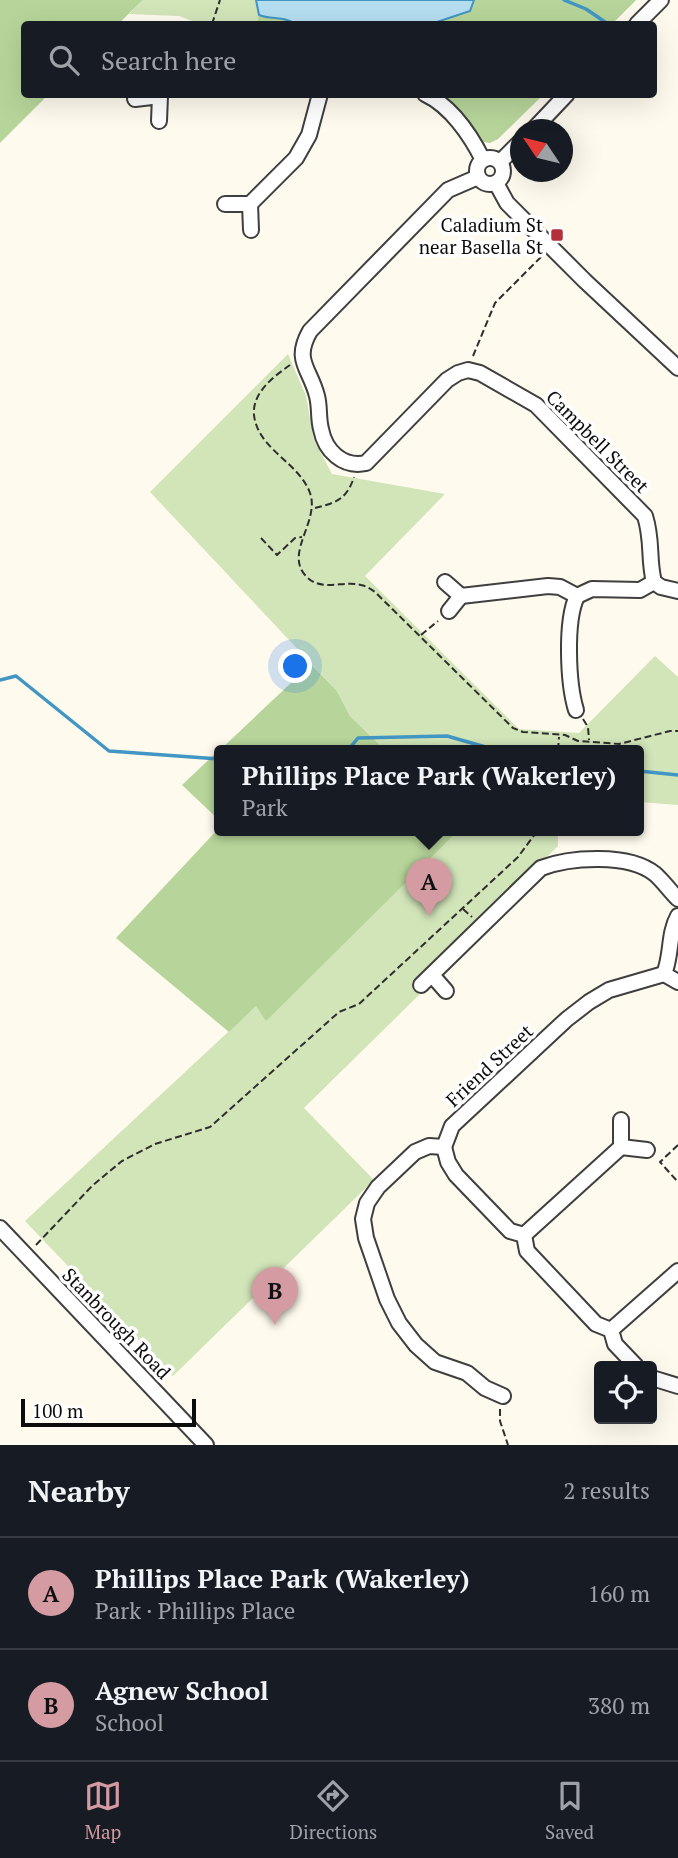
<!DOCTYPE html>
<meta charset="utf-8">
<style>
body{margin:0;font-family:"PT Serif",serif;background:#242831;color:#f1f3f6}
.controls{position:absolute;right:21px;bottom:21px;display:grid;overflow:hidden;border-radius:7px;box-shadow:0 7px 28px #0002}
.controls button{width:63px;height:63px;display:grid;place-items:center;padding:0;border:0;border-bottom:2px solid #363941;background:#171b24;color:#f1f3f6;font:35px sans-serif}
.compass{position:absolute;left:510px;top:119px;width:63px;height:63px;border-radius:50%;background:#171b24;box-shadow:0 7px 28px #0002;rotate:305deg}
.scale{position:absolute;left:21px;bottom:18px;width:175px;box-sizing:border-box;padding-left:7px;border:4px solid #0c0c0c;border-top:0;font-size:19px;line-height:24px;white-space:nowrap;color:#0c0c0c;-webkit-text-stroke:5px #fff;paint-order:stroke}
.you{position:absolute;left:296px;top:667px;width:24px;height:24px;margin:-18px;border:5px solid #fff;border-radius:50%;background:#1a73e8;box-shadow:0 0 0 10px #1a73e833}
.badge{display:grid;place-items:center;width:46px;height:46px;border-radius:50%;background:#d59ba2;color:#111;font-size:23px;font-weight:700}
.pin{position:absolute;translate:-50% -58px;filter:drop-shadow(0 2px 4px #0008)}
.pin::after{content:'';position:absolute;top:37px;width:24px;height:21px;background:inherit;clip-path:polygon(0 0,100% 0,50% 100%)}
.popup{position:absolute;left:214px;top:745px;width:430px;height:91px;box-sizing:border-box;display:grid;place-content:center;border-radius:7px;background:#171b24;filter:drop-shadow(0 2px 5px #0005);font-size:23px;white-space:nowrap;color:#9ea1a6}
.popup b{font-size:26px;color:#f1f3f6}
.popup::after{content:'';position:absolute;left:50%;top:100%;margin-left:-14px;border:14px solid transparent;border-top-color:#171b24}
.list{margin:0;padding:0;list-style:none}
h2{display:flex;justify-content:space-between;align-items:center;height:91px;margin:0;padding:0 28px;font-size:30px}
h2 small{font-size:23px;font-weight:400;color:#9ea1a6}
.list li{display:grid;grid-template-columns:46px 1fr auto;gap:21px;align-items:center;box-sizing:border-box;height:112px;padding:0 28px;border-top:2px solid #363941}
.list b{display:block;font-size:26px;white-space:nowrap}
.list p{margin:0;font-size:23px;white-space:nowrap;color:#9ea1a6}
.list em{font-size:23px;font-style:normal;color:#9ea1a6}
.icon{flex:none;width:38px;height:38px;fill:none;stroke:currentColor;stroke-width:2;stroke-linecap:round;stroke-linejoin:round}
.map{position:relative;flex:none;width:678px;height:1445px;overflow:hidden}
.search{position:absolute;background:#171b24;box-shadow:0 7px 28px #0002;left:21px;right:21px;top:21px;height:77px;display:flex;align-items:center;gap:18px;box-sizing:border-box;padding:0 24px;border-radius:7px;color:#9ea1a6;font-size:26px}
.sheet{height:315px;background:#171b24}
nav{display:flex;justify-content:space-around;align-items:center;box-sizing:border-box;height:98px;border-top:2px solid #363941;background:#171b24;font-size:19px;color:#9ea1a6}
nav a{display:grid;justify-items:center;gap:4px}
nav .on{color:#d59ba2}
.map>svg:first-child{display:block}
</style>
<div class="map">
<svg width="678" height="1445" viewBox="0 0 678 1445">
<rect width="100%" height="100%" fill="#fefaed"/>
<!-- green -->
<g fill="#d2e5b9">
<path d="M143,0H636L612,24H201L179,16L129,14Z"/>
<path d="M288,354L306,396L314,440L332,474L445,494L365,576L519,729L579,733L655,656L678,677V805L639,802V750H385L350,716L337,691L150,492Z"/>
<path d="M459,830H558V846L414,986L421,993L304,1108L374,1180L173,1376L25,1221L256,1006L266,1020Z"/>
</g>
<!-- forest -->
<g fill="#b7d59a">
<path d="M0,0H143L118,24H24V94L48,95L0,143Z"/>
<path d="M474,0H636L612,24H441L442,20L470,11Z"/>
<path d="M259,15C272,20 284,16 295,24H257Z"/>
<path d="M435,95H543L498,139L490,143L478,141Z"/>
<path d="M311,664L337,691L350,716L385,750H220Z"/>
<path d="M219,750V820L182,785Z"/>
<path d="M219,828V830H459L266,1021L256,1006L229,1032L116,938Z"/>
</g>
<!-- water -->
<path fill="#b5def1" stroke="#4296c3" stroke-width="2" d="M256,0H474L470,11L431,24H295C284,16 272,20 259,15Z"/>
<g fill="none" stroke-linecap="round" stroke-linejoin="round">
<!-- stream -->
<g stroke="#4296c3" stroke-width="3.5">
<path d="M564,0L586,9L608,24"/>
<path d="M0,680L16,676L109,751L219,759"/>
<path d="M348,750L358,738L447,736L496,750"/>
<path d="M639,771L678,775"/>
</g>
<!-- minor casing -->
<g stroke="#3f3f3f" stroke-width="18">
<g id="minor">
<path d="M637,24L661,0"/>
<path d="M425,94C451,106 471,136 483,160"/>
<path d="M135,99L160,96L159,121"/>
<path d="M533,130L567,94"/>
<circle cx="490" cy="171" r="13"/>
<path d="M500,162L520,142"/>
<path d="M478,177L448,190L310,331C293,361 310,368 317,396C320,407 318,418 321,429C325,451 343,468 366,463L447,380L458,373L468,370L480,373L536,405L645,516C653,541 648,559 654,582L661,587L678,591"/>
<path d="M496,183L507,203L585,281L678,368"/>
<path d="M225,204H250L251,230"/>
<path d="M250,204L296,158L309,135L320,94"/>
<path d="M445,582L461,596L449,611"/>
<path d="M461,596L548,586L560,587L577,596L592,589L640,590L654,582"/>
<path d="M576,710C568,684 565,621 577,596"/>
<path d="M678,916C668,934 672,955 664,974L678,982"/>
<path d="M432,975L446,991"/>
<path d="M421,985L541,868C570,857 629,853 655,874C663,881 670,891 678,899"/>
<path d="M621,1120V1147L647,1150"/>
<path d="M444,1147L448,1162L456,1175L510,1231L524,1235L527,1251L596,1324L611,1330L615,1344L636,1366"/>
<path d="M0,1228L206,1445"/>
<path d="M524,1235L621,1147"/>
<path d="M611,1330L678,1271"/>
<path d="M652,1378L678,1386"/>
<path d="M503,1396L485,1388L467,1373L435,1362L416,1345L399,1323L387,1299L366,1238L363,1219L367,1203L378,1187L415,1152L429,1146L444,1147L452,1126L567,1019L589,1002L609,990L664,974"/>
</g>
</g>
<!-- path -->
<g stroke="#2e2e2e" stroke-width="2" stroke-dasharray="7 3.5" stroke-linecap="butt">
<path d="M212,24L220,0"/>
<path d="M473,356L495,303L542,256"/>
<path d="M290,365C273,377 252,393 254,415C258,450 299,462 310,493C320,521 285,552 305,575C320,593 342,580 361,585C366,586 371,589 375,592L513,728L523,732L565,735L578,741L619,744L670,731H678"/>
<path d="M315,508C336,503 347,499 354,477"/>
<path d="M261,538L277,555L295,538L302,537"/>
<path d="M421,635L438,621"/>
<path d="M583,719L588,727L589,740"/>
<path d="M558,750L559,737"/>
<path d="M463,909L472,917"/>
<path d="M678,1145L660,1162L678,1182"/>
<path d="M36,1245L92,1186L122,1161L155,1144L210,1127L339,1012L359,1004L518,857L538,830"/>
<path d="M500,1409V1421L508,1445"/>
</g>
<!-- minor -->
<use href="#minor" stroke="#fff" stroke-width="14"/>
</g>
<!-- markers -->
<rect fill="#b22f3b" stroke="#fff" stroke-width="2.5" x="550" y="228" width="14" height="14" rx="3.5"/>
<g text-anchor="middle" dominant-baseline="central" stroke-width="7" stroke-linejoin="round" paint-order="stroke">
<!-- poi labels -->
<g font-size="19" fill="#0c0c0c" stroke="#fff" text-anchor="end">
<text x="543" y="224">Caladium St<tspan x="543" dy="22">near Basella St</tspan></text>
</g>
<!-- street labels -->
<g font-size="19" fill="#0c0c0c" stroke="#fff">
<text transform="translate(598 441) rotate(45)">Campbell Street</text>
<text transform="translate(489 1065) rotate(-43)">Friend Street</text>
<text transform="translate(117 1323) rotate(46)">Stanbrough Road</text>
</g>
</g>
</svg>
<div class="controls">
<button><svg class="icon" aria-label="locate" viewBox="0 0 24 24"><circle cx="12" cy="12" r="6"/><path d="M12 2v4M12 18v4M2 12h4M18 12h4"/></svg></button>
</div>
<svg class="compass" viewBox="-18 -18 36 36"><path d="M0-13l5 13h-10z" fill="#e53935"/><path d="M0 13l5-13h-10z" fill="#9ea1a6"/></svg>
<div class="scale">100 m</div>
<div class="you"></div>
<div class="pin badge" style="left:429px;top:916px">A</div>
<div class="popup"><b>Phillips Place Park (Wakerley)</b>Park</div>
<div class="pin badge" style="left:275px;top:1325px">B</div>
<div class="search"><svg class="icon" aria-label="search" viewBox="0 0 24 24"><circle cx="10" cy="10" r="6"/><path d="M15 15l6 6"/></svg>Search here</div>
</div>
<section class="sheet">
<h2>Nearby<small>2 results</small></h2>
<ul class="list">
<li><span class="badge">A</span><div><b>Phillips Place Park (Wakerley)</b><p>Park · Phillips Place</p></div><em>160 m</em></li>
<li><span class="badge">B</span><div><b>Agnew School</b><p>School</p></div><em>380 m</em></li>
</ul>
</section>
<nav>
<a class="on"><svg class="icon" aria-label="map" viewBox="0 0 24 24"><path d="M3 6l6-2 6 2 6-2v14l-6 2-6-2-6 2zM9 4v14M15 6v14"/></svg>Map</a>
<a><svg class="icon" aria-label="directions" viewBox="0 0 24 24"><path d="M12 3l9 9-9 9-9-9zM9 14v-3h6M13 9l2 2-2 2"/></svg>Directions</a>
<a><svg class="icon" aria-label="saved" viewBox="0 0 24 24"><path d="M7 4h10v16l-5-4-5 4z"/></svg>Saved</a>
</nav>
